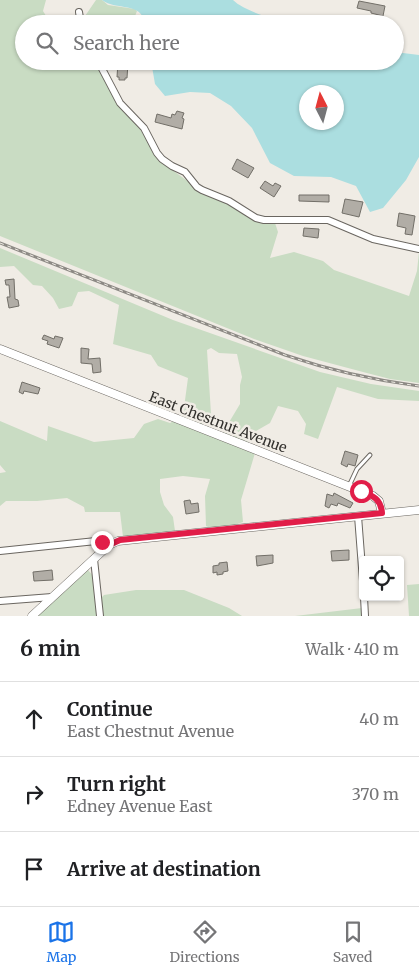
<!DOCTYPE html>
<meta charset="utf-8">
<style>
body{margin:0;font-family:Merriweather,serif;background:#f2f2f2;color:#202124}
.controls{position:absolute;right:15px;bottom:15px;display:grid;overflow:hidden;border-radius:5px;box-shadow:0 1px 4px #0004}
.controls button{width:45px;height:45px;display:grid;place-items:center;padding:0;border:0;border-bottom:1px solid #e0e0e0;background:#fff;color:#202124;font:25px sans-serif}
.compass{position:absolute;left:299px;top:85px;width:45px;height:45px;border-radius:50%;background:#fff;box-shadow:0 1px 4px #0004;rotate:354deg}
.stop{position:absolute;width:15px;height:15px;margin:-11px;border:4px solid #e11d48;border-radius:50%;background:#fff}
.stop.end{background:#e11d48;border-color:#fff;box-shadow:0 1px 5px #0008}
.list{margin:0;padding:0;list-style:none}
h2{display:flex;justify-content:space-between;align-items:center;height:65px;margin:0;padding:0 20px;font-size:21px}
h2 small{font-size:16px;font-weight:400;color:#757577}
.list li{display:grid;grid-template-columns:32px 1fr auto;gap:15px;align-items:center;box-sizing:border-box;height:75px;padding:0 20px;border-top:1px solid #e0e0e0}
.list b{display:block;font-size:19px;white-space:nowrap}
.list p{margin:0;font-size:16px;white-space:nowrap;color:#757577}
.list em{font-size:16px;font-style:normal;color:#757577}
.icon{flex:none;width:28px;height:28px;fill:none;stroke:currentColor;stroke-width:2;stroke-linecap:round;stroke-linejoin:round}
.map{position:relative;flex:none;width:419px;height:616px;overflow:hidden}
.search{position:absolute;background:#fff;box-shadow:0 1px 4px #0004;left:15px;right:15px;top:15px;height:55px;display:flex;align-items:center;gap:12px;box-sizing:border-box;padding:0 18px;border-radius:28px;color:#757577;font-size:19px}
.sheet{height:290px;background:#fff}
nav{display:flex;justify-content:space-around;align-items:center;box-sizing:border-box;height:70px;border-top:1px solid #e0e0e0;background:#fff;font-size:14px;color:#757577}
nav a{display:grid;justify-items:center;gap:2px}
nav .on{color:#1a73e8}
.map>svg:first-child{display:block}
</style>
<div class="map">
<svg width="419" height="616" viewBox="0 0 419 616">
<rect width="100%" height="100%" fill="#f0ece5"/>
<!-- green -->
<g fill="#c9dcc3">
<path d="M0,0H46L43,11L51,24H24V61H96L118,105L135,121L160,161L208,196L228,204L264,223H275L278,232L270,258L294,252L323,261L334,270L409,296L417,271L419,252V383L390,379L363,372L303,356L254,339L0,236Z"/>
<path d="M96,0H102L108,5L135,9L137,11L132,24H83V19Z"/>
<path d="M0,248L173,320L320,372L371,384L419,391V401L378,399L337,387L318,439L304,434L306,424L298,411L278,406L270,423L256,431L248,444L222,434L240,404V385L242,377L237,354L219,353L211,348L207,350L211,414L201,425L179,417L183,415L188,378L158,366L151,355L113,344L119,305L89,291L78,292L72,306L59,309L53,298L42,286L33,285L14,266L0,267Z"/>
<path d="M158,419L170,423L174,421L255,453L241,500L243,522C233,526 215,531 206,526L205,496L210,479L183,476L160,479V492L164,505L173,517L175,531L123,537L120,512H85L84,507L67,498L37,501H6L0,506V473L6,472L0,465V421L47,441L48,426L94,442L134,438L144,424Z"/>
<path d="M88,570L94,577L97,616H36Z"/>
<path d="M419,584V616H409L407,585Z"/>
<path d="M136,590H184L229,608L242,616H103L101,598L104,595Z"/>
<path d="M362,608V616H295Z"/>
</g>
<!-- water -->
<g fill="#abdee0" fill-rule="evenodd">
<path d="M102,0H233C244,11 272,18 286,24H145C142,1 116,11 102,0Z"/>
<path d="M395,52L419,55V157L406,180L383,208L370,212L356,186L331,177L294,176L270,163L252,128L231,106L210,93L190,92L165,96L155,84L151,61H395ZM306,92H336V122H306Z"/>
</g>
<!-- building -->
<g fill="#b1ada6" stroke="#726f68">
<path d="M359,1L385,6L383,16L371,13V11L357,8Z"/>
<path d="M118,62L128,63L127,78H125V80H119V77H117Z"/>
<path d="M177,111L184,113L182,118L184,119L182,129L155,122L157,114L171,118L172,114L175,115Z"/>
<path d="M237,159L254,168L248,178L232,169Z"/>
<path d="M265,181L273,186L275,183L281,186L274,197L260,188Z"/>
<path d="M299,195H329V202L299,201Z"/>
<path d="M345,199L363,202L359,217L342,213Z"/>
<path d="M399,213L415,216L412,235L405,234L406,228L397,226Z"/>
<path d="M304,228L319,229L318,238L303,236Z"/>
<path d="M14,279L15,299L18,300L19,306L9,308L7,297H10L9,285H6L5,280Z"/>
<path d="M44,335L54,339L55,336L63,338L59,348L47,344L48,341L42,339Z"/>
<path d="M81,348L89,349L88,359L100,358L101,372L93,373L92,364L81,363Z"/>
<path d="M22,382L40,388L38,394L24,391L23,394L19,392Z"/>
<path d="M345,451L358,455L355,466L348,464L347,467L341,464Z"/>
<path d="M334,493L353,503L350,508L338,503L337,506L331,504L329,508L325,506L327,494L333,496Z"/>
<path d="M190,500L191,504L198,503L199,512L186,514L184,501Z"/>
<path d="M349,550V560L332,561L331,551Z"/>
<path d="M273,555V563L257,566L256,556Z"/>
<path d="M227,562L228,571L223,572V574L217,575V572L213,573V566L219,565V563Z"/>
<path d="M52,570L53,580L34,581L33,572Z"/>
</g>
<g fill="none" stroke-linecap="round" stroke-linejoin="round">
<!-- service casing -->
<g stroke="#6a6660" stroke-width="5">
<path id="service" d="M349,486L357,469L370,455"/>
</g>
<!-- minor casing -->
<g stroke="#6a6660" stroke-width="8">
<g id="minor">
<path d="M79,12L81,24"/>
<path d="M98,61L120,103L144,128L157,153L162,159L172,166L185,172L197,187L202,190L229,201L256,218L264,220H328L373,239L419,249"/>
<path d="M358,516L363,581"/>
<path d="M0,551L96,541L109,545"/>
<path d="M94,559L100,616"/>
<path d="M364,597L365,616"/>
<path d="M0,601L52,597"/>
</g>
</g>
<!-- tertiary casing -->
<g stroke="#6a6660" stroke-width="9">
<g id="tertiary">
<path d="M0,349L373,496L379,501L382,513"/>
<path d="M32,616L109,545L118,541L419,510"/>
</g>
</g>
<!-- service -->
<use href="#service" stroke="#fff" stroke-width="3"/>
<!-- minor -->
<use href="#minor" stroke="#fff" stroke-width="6"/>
<!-- tertiary -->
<use href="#tertiary" stroke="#fff" stroke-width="8"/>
<!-- rail casing -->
<g stroke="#8d8a85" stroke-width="3">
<path id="rail" d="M0,243L285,355C329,370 373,380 419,386"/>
</g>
<!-- rail -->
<use href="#rail" stroke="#f0ece5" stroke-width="1" stroke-dasharray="4" stroke-linecap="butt"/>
</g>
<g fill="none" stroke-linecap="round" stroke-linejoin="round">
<!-- route -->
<path stroke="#e11d48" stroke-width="6" d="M102,542L109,545L120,540L382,513C381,499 373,496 361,491"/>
</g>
<g text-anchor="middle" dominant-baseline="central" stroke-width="5" stroke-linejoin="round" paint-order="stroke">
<!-- street labels -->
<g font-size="14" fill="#312f2c" stroke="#f0ece5">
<text transform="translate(218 422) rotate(21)">East Chestnut Avenue</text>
</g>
</g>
</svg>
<div class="controls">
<button><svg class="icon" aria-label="locate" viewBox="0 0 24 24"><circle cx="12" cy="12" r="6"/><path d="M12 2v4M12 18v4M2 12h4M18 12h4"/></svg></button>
</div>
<svg class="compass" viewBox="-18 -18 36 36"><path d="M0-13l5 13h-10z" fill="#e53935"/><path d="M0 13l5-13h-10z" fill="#757577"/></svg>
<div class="stop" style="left:361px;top:491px"></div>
<div class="stop end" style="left:102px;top:542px"></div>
<div class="search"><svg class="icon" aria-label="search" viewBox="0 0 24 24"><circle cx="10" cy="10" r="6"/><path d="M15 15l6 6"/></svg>Search here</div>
</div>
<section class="sheet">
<h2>6 min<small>Walk · 410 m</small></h2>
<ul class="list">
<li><svg class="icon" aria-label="ahead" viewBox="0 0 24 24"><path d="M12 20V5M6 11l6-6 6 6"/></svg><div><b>Continue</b><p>East Chestnut Avenue</p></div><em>40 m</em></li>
<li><svg class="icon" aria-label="right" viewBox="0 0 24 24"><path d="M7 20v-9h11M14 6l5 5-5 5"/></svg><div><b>Turn right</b><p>Edney Avenue East</p></div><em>370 m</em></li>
<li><svg class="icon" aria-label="arrive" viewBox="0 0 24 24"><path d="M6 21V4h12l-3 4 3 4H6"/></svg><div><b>Arrive at destination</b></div></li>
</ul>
</section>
<nav>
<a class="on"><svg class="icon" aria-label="map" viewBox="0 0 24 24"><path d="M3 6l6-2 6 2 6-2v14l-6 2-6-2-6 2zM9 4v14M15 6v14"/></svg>Map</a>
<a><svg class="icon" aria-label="directions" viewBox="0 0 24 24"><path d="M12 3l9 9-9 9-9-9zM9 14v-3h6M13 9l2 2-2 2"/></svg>Directions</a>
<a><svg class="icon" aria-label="saved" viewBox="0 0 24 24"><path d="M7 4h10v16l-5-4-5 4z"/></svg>Saved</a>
</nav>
